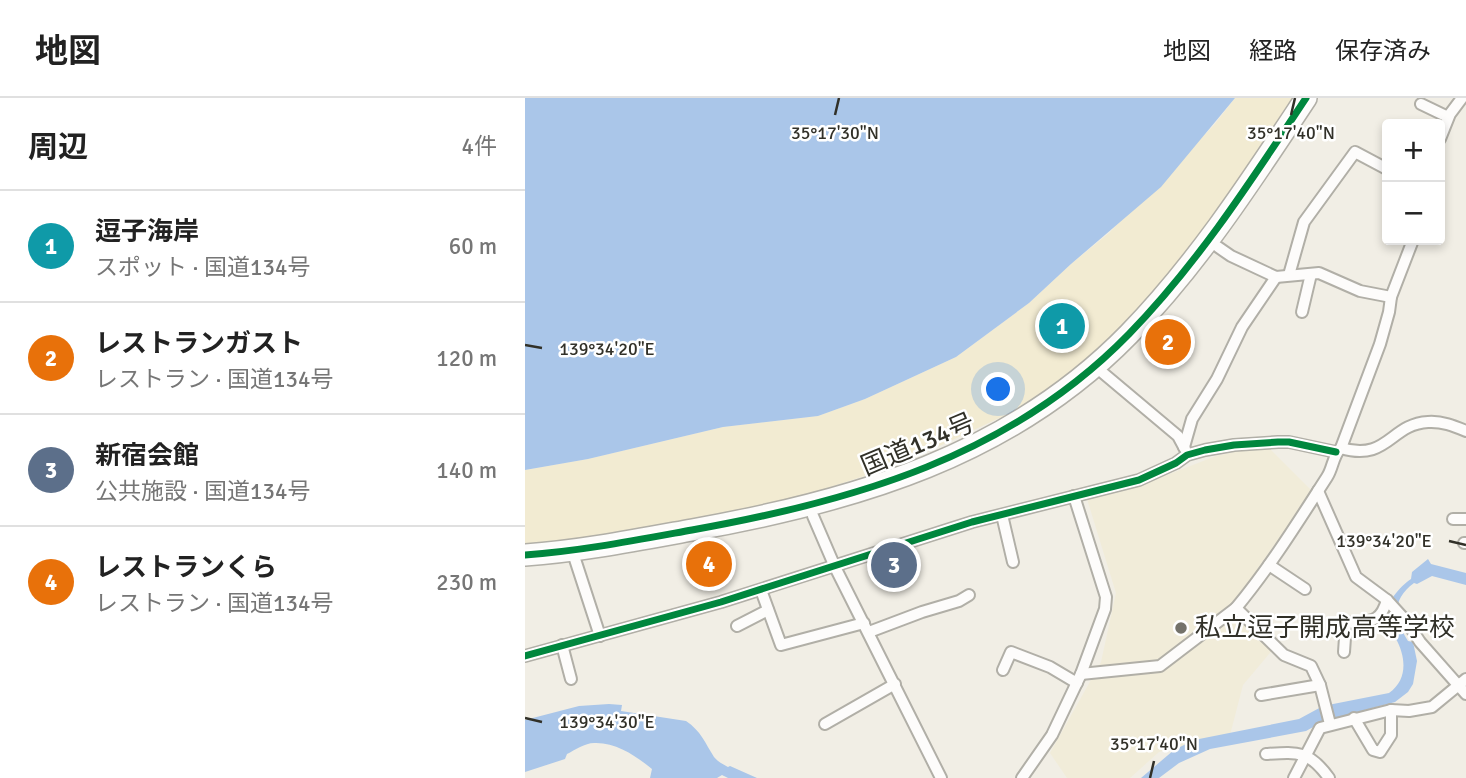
<!DOCTYPE html>
<html lang="ja">
<meta charset="utf-8">
<style>
body{margin:0;font-family:Signika,"Noto Sans JP",sans-serif;background:#f2f2f2;color:#222}
.controls{position:absolute;right:21px;top:21px;display:grid;overflow:hidden;border-radius:7px;box-shadow:0 4px 10px #0003}
.controls button{width:63px;height:63px;display:grid;place-items:center;padding:0;border:0;border-bottom:2px solid #e0e0e0;background:#fff;color:#222;font:35px sans-serif}
.you{position:absolute;left:474px;top:292px;width:24px;height:24px;margin:-18px;border:5px solid #fff;border-radius:50%;background:#1a73e8;box-shadow:0 0 0 10px #1a73e833}
.badge{display:grid;place-items:center;width:46px;height:46px;border-radius:50%;background:#0b8043;color:#fff;font-size:23px;font-weight:700}
.pin{position:absolute;translate:-50% -50%;border:4px solid #fff;box-shadow:0 2px 7px #0006}
.list{margin:0;padding:0;list-style:none}
h2{display:flex;justify-content:space-between;align-items:center;height:91px;margin:0;padding:0 28px;font-size:30px}
h2 small{font-size:23px;font-weight:400;color:#767676}
.list li{display:grid;grid-template-columns:46px 1fr auto;gap:21px;align-items:center;box-sizing:border-box;height:112px;padding:0 28px;border-top:2px solid #e0e0e0}
.list b{display:block;font-size:26px;white-space:nowrap}
.list p{margin:0;font-size:23px;white-space:nowrap;color:#767676}
.list em{font-size:23px;font-style:normal;color:#767676}
.map{position:relative;flex:none;width:941px;height:680px;overflow:hidden}
header{display:flex;align-items:center;gap:42px;box-sizing:border-box;height:98px;padding:0 35px;background:#fff;border-bottom:2px solid #e0e0e0}
header strong{font-size:33px}
nav{display:flex;gap:38px;margin-inline-start:auto;font-size:24px}
main{display:flex}
aside{flex:1;background:#fff}
.map>svg:first-child{display:block}
</style>
<header>
<strong>地図</strong>
<nav><a>地図</a><a>経路</a><a>保存済み</a></nav>
</header>
<main>
<aside>
<h2>周辺<small>4件</small></h2>
<ul class="list">
<li><span class="badge" style="background:#0f9aa8">1</span><div><b>逗子海岸</b><p>スポット · 国道134号</p></div><em>60 m</em></li>
<li><span class="badge" style="background:#e8710a">2</span><div><b>レストランガスト</b><p>レストラン · 国道134号</p></div><em>120 m</em></li>
<li><span class="badge" style="background:#5c6f8a">3</span><div><b>新宿会館</b><p>公共施設 · 国道134号</p></div><em>140 m</em></li>
<li><span class="badge" style="background:#e8710a">4</span><div><b>レストランくら</b><p>レストラン · 国道134号</p></div><em>230 m</em></li>
</ul>
</aside>
<div class="map">
<svg width="941" height="680" viewBox="0 0 941 680">
<rect width="100%" height="100%" fill="#f1eee5"/>
<!-- built -->
<path fill="#f1ecd9" d="M741,347L787,393L706,509L749,550L718,587L705,637L634,654L605,680H542L525,655L576,564L591,495L562,401L606,391L691,358Z"/>
<!-- sand -->
<path fill="#f2ebd2" d="M710,0H768L677,134L637,185L603,224L543,277L485,315L376,366L281,397L240,408L98,437L0,449V372L63,361L198,329L293,318L340,301L431,259L504,205L546,166L584,135L689,27Z"/>
<!-- water -->
<g fill="#aac6e9">
<path d="M0,0H710L636,89L546,166L504,205L431,259L340,301L293,318L198,329L63,361L0,372Z"/>
<path d="M903,461L906,466L941,475V487L907,478L892,486L889,485C866,502 869,521 883,543L888,544L892,563L888,586L883,594L870,604L799,623L781,633L685,651L654,665L634,680H616L649,652L669,642L774,621L798,608L864,595C883,582 881,559 871,541C868,536 863,532 861,527C856,510 873,490 886,481L887,474Z"/>
<path d="M84,606L97,607L96,613L161,623C176,633 180,645 189,659C192,663 199,667 203,669L205,668L232,680H203L197,677L192,680H125L127,671C111,658 91,644 69,645C60,645 50,652 42,656L40,661L0,674V622L54,608Z"/>
</g>
<g fill="none" stroke-linecap="round" stroke-linejoin="round">
<!-- street casing -->
<g stroke="#b1afa7" stroke-width="14">
<g id="street">
<path d="M896,6L923,19"/>
<path d="M915,41L925,16L937,0"/>
<path d="M693,149L706,158L751,179L794,175L835,193L866,199"/>
<path d="M764,177L779,124L830,54L862,71"/>
<path d="M777,214L786,176"/>
<path d="M578,275L653,338L660,351"/>
<path d="M659,349L667,321L692,281L717,229L751,179"/>
<path d="M816,350C863,364 865,326 903,324C917,323 929,328 941,333"/>
<path d="M793,393L831,479L862,502L882,524L895,544L941,596"/>
<path d="M477,417L488,464"/>
<path d="M288,418L310,469L416,680"/>
<path d="M928,421H941"/>
<path d="M939,445H941"/>
<path d="M47,452L75,538"/>
<path d="M744,467L780,491"/>
<path d="M236,492L256,547L339,525"/>
<path d="M212,528L243,512"/>
<path d="M344,534L397,514L434,503L444,497"/>
<path d="M37,547L46,581"/>
<path d="M819,554L821,525C844,522 855,527 862,502"/>
<path d="M0,558L196,504L447,424L614,382L651,365L662,357L680,352L709,347L753,344H764L811,354"/>
<path d="M478,572L486,554L525,569L552,585"/>
<path d="M556,576L635,568L711,510"/>
<path d="M736,597L795,587"/>
<path d="M829,620L848,652L855,654L866,637V612"/>
<path d="M300,626L370,586"/>
<path d="M805,626L795,587L786,568L759,557L711,510C745,469 773,424 802,379C808,370 808,357 816,350L855,246L864,214L866,199L888,142"/>
<path d="M741,656C772,654 784,652 804,680"/>
<path d="M497,680L527,637L556,576L580,511L581,499L549,398"/>
<path d="M769,680L795,630L866,612L884,613L907,609L941,581"/>
</g>
</g>
<!-- highway casing -->
<g stroke="#b1afa7" stroke-width="24">
<path id="highway" d="M0,457C56,453 112,442 167,432C330,403 485,358 604,236C673,165 726,83 781,0"/>
</g>
<!-- street -->
<use href="#street" stroke="#fdfcfb" stroke-width="10"/>
<!-- highway -->
<use href="#highway" stroke="#fdfcfb" stroke-width="21"/>
<!-- cycleway casing -->
<g stroke="#fff" stroke-width="11">
<g id="cycleway">
<path d="M0,457C56,453 112,442 167,432C330,403 485,358 604,236C673,165 726,83 781,0"/>
<path d="M0,558L196,504L447,424L614,382L651,365L662,357L680,352L709,347L753,344H764L811,354"/>
</g>
</g>
<!-- cycleway -->
<use href="#cycleway" stroke="#00873e" stroke-width="7"/>
</g>
<!-- ticks -->
<path fill="none" stroke="#313028" stroke-width="2.5" d="M310,17L314,0M766,17L770,0M0,247L17,250M924,443L941,447M0,620L17,624M625,680L629,663"/>
<!-- markers -->
<circle fill="#74726a" stroke="#fff" stroke-width="2.5" cx="656" cy="530" r="7"/>
<g text-anchor="middle" dominant-baseline="central" stroke-width="5" stroke-linejoin="round" paint-order="stroke">
<!-- street labels -->
<g font-size="26" fill="#313028" stroke="#fff">
<text transform="translate(393 347) rotate(-23)">国道134号</text>
</g>
<!-- poi labels -->
<g font-size="26" fill="#313028" stroke="#fff" text-anchor="start">
<text x="670" y="530">私立逗子開成高等学校</text>
</g>
</g>
<g font-size="18" text-anchor="middle" fill="#313028" stroke="#fff" stroke-width="5" stroke-linejoin="round" paint-order="stroke">
<text x="310" y="41">35°17'30"N</text>
<text x="766" y="41">35°17'40"N</text>
<text x="82" y="257">139°34'20"E</text>
<text x="859" y="449">139°34'20"E</text>
<text x="82" y="630">139°34'30"E</text>
<text x="629" y="652">35°17'40"N</text>
</g>
</svg>
<div class="controls">
<button>+</button>
<button>−</button>
</div>
<div class="you"></div>
<div class="pin badge" style="left:537px;top:228px;background:#0f9aa8">1</div>
<div class="pin badge" style="left:643px;top:244px;background:#e8710a">2</div>
<div class="pin badge" style="left:369px;top:467px;background:#5c6f8a">3</div>
<div class="pin badge" style="left:184px;top:466px;background:#e8710a">4</div>
</div>
</main>
